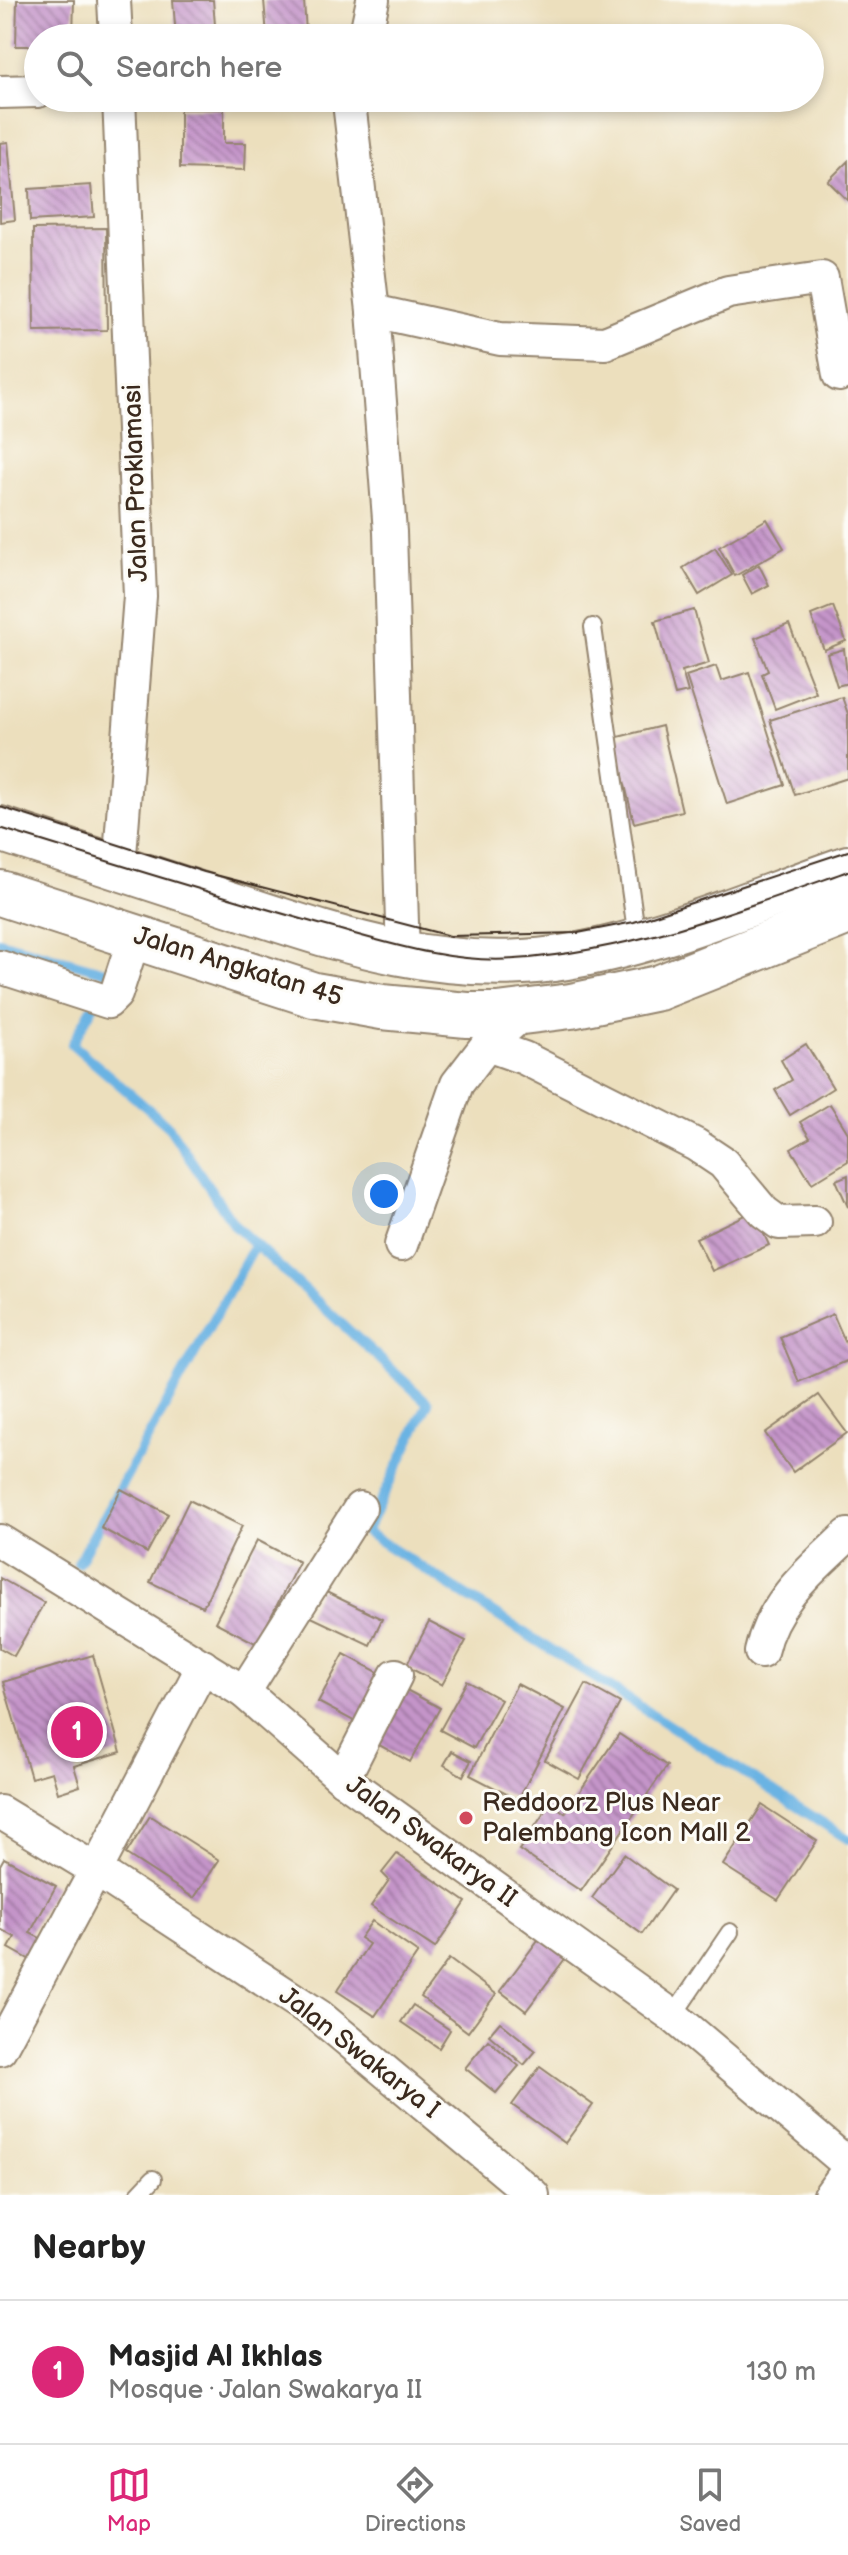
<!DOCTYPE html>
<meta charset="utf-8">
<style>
body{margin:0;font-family:"Balsamiq Sans",sans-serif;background:#f2f2f2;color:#222}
.you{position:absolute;left:384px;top:1194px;width:28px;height:28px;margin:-20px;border:6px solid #fff;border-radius:50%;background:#1a73e8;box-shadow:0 0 0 12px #1a73e833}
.badge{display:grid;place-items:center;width:52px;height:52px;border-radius:50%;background:#db2777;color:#fff;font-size:26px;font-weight:700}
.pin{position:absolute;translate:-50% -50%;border:4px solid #fff;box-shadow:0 2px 8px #0006}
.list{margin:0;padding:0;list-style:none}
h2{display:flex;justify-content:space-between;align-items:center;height:104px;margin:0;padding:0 32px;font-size:34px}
h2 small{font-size:26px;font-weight:400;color:#767676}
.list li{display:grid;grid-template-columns:52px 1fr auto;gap:24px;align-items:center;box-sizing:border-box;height:144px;padding:0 32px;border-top:2px solid #e0e0e0}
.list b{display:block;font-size:30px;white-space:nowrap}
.list p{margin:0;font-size:26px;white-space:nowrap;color:#767676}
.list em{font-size:26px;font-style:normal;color:#767676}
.icon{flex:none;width:44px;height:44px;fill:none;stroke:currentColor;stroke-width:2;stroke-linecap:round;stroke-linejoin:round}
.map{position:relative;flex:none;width:848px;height:2195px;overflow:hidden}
.search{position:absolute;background:#fff;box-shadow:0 4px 12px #0003;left:24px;right:24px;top:24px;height:88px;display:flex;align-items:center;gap:20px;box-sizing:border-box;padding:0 28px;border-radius:44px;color:#767676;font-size:30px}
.sheet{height:248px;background:#fff}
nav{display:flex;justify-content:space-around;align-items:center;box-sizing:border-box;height:112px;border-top:2px solid #e0e0e0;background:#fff;font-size:22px;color:#767676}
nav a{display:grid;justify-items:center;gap:4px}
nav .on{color:#db2777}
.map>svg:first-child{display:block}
</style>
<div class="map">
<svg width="848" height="2195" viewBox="0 0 848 2195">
<defs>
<pattern id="building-back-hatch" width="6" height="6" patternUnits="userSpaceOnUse" patternTransform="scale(2)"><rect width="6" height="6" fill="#c494c9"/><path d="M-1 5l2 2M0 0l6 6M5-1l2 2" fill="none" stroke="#a079a3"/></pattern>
</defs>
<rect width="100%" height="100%" fill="#fdfcf7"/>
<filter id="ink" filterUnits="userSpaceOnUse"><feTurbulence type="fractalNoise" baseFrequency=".0125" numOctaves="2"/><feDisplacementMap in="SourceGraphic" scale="16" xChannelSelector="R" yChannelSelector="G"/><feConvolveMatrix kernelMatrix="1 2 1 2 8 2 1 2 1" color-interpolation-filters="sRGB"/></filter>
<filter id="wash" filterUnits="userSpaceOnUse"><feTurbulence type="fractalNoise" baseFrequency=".006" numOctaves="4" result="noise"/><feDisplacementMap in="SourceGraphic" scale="32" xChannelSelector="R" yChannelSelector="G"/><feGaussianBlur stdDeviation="1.8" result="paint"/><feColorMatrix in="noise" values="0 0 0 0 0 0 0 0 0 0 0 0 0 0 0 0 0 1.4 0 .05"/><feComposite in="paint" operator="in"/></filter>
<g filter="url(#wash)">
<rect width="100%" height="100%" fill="#ecdfbd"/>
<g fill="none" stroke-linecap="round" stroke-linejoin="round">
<!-- stream -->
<g stroke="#6bb3e3" stroke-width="10">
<path d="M0,942L112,974L109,979"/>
<path d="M95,1003L72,1044L168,1126L235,1226L428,1403L366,1532L848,1839"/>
<path d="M78,1563L255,1245"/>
</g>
</g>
<g id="blocks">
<!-- building -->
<g fill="url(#building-back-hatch)">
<path d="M17,0H74L73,38H38V46H16Z"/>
<path d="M173,0H213L216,38H176Z"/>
<path d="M264,0H304L306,33L267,36Z"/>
<path d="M180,109H224V143H246L245,170L180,168Z"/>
<path d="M8,142L15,220L0,222V143Z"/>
<path d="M848,161V201L828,181Z"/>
<path d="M91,185L94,217L30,221L29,189Z"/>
<path d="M106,228L107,330L34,331L33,229Z"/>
<path d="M767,519L784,548L735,576L719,547Z"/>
<path d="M715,548L732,575L699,595L683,568Z"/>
<path d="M759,565L769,585L752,594L742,575Z"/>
<path d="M833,606L846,641L824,650L811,615Z"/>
<path d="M694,610L709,663L682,671L688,692L675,695L655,621Z"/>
<path d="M789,624L816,693L775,709L762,674L768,671L755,638Z"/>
<path d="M844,649L848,683L837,686L827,654Z"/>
<path d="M716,666L721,681L749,672L785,785L727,804L686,676Z"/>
<path d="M842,697L848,714V778L795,795L770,720Z"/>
<path d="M662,726L682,811L634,823L614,738Z"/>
<path d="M806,1044L833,1088L790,1115L775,1090L792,1080L781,1060Z"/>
<path d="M830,1104L848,1133V1161L812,1183L791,1149L810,1138L800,1122Z"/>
<path d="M848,1175V1207L836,1180Z"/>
<path d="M753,1211L769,1245L712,1271L696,1238Z"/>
<path d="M833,1314L848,1348V1360L799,1382L780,1337Z"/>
<path d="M819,1395L847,1433L793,1472L765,1433Z"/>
<path d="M121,1489L168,1514L147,1553L101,1528Z"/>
<path d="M189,1500L242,1526L203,1607L150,1582Z"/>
<path d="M257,1540L299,1562L257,1644L215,1622Z"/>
<path d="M0,1578L44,1603L14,1656L0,1648Z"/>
<path d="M320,1589L382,1619L370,1645L307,1615Z"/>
<path d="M429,1622L466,1641L442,1685L406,1666Z"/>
<path d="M344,1654L387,1677L361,1725L318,1702Z"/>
<path d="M93,1655L121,1752L74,1766L80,1786L58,1793L52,1772L31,1778L3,1682Z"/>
<path d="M467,1681L501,1700L474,1748L440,1730Z"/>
<path d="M517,1684L565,1709L518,1800L470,1775Z"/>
<path d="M586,1684L620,1703L579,1779L545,1760Z"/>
<path d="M399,1686L440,1708L410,1762L370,1740Z"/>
<path d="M619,1734L667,1766L581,1891L519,1850L551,1803L565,1813Z"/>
<path d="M452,1751L471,1761L463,1776L444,1765Z"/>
<path d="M762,1805L817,1841L778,1900L723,1865Z"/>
<path d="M150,1816L219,1860L194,1898L126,1854Z"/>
<path d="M397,1854L466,1902L435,1948L371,1906L389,1880L382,1873Z"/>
<path d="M624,1854L673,1890L642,1934L592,1898Z"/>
<path d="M4,1858L56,1886L30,1933L46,1941L34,1962L9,1948L15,1937L0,1929V1865Z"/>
<path d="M372,1921L418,1953L375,2016L337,1991L369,1944L360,1938Z"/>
<path d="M541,1936L567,1956L526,2011L500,1991Z"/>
<path d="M449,1959L496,1994L468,2032L421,1997Z"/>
<path d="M413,2005L450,2030L439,2048L401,2022Z"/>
<path d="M500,2022L536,2051L524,2065L489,2035Z"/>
<path d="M488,2040L519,2066L496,2093L465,2068Z"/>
<path d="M540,2067L593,2105L565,2143L512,2105Z"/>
</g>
</g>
</g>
<g filter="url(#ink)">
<use href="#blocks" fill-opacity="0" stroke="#94846e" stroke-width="2"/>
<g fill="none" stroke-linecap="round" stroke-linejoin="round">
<!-- service casing -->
<g stroke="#94846e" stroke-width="20">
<g id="service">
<path d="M593,627L637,938"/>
<path d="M673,2016L730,1932"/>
<path d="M138,2195L153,2179"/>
</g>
</g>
<!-- minor casing -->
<g stroke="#94846e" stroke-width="36">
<g id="minor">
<path d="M114,0L116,38"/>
<path d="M365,38L373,0"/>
<path d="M0,92L38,91"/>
<path d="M353,98L350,111L373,311L390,532L403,956"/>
<path d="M373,311L500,339L605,343L728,292L822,278L839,375"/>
<path d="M119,868L140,596L119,98"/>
<path d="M0,967L108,1002L116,994L135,935"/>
<path d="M527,1010L487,1045L524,1058L696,1145L723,1163L764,1212L779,1223L815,1222"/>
<path d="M401,1245L457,1084L487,1045"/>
<path d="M0,1541L244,1692L343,1779L673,2016L848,2164"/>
<path d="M761,1652C772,1601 812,1569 848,1535"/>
<path d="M244,1692L360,1508"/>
<path d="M343,1779L396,1675"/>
<path d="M0,1812L96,1870L203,1666"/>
<path d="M0,2049L96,1870L319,2016L533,2195"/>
<path d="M830,2195L848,2170"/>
</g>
</g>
<!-- primary casing -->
<g stroke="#94846e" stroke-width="48">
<g id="primary">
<path d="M0,829C75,853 149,878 224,902C335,938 435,975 554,959C655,945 752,901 848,868"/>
<path d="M0,893L314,995L382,1007L467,1015H498L571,1006L658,988L848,912"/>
</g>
</g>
<!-- service -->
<use href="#service" stroke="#fff" stroke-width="16"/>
<!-- minor -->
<use href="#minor" stroke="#fff" stroke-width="32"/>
<!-- primary -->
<use href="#primary" stroke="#fff" stroke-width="44"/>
<!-- tram -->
<g stroke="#3b2a1e" stroke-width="2">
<path d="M0,807L204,872L450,936L578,933L634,922L848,851"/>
<path d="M0,828C106,861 212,894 319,924C382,941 449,964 515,959C632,951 739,910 848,871"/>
</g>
</g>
</g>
<!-- markers -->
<circle fill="#d1495b" stroke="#fdfcf7" stroke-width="3" cx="466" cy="1818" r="8"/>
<g text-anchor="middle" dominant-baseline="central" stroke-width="6" stroke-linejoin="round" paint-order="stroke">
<!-- street labels -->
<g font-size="26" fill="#3b2a1e" stroke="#fdfcf7">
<text transform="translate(136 483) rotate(-92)">Jalan Proklamasi</text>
<text transform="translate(238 967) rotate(17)">Jalan Angkatan 45</text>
<text transform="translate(431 1842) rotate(36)">Jalan Swakarya II</text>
<text transform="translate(359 2053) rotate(38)">Jalan Swakarya I</text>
</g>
<!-- poi labels -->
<g font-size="26" fill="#3b2a1e" stroke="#fdfcf7" text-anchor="start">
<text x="482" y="1803">Reddoorz Plus Near<tspan x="482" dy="30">Palembang Icon Mall 2</tspan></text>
</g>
</g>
</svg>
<div class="you"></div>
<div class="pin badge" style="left:77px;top:1732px">1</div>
<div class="search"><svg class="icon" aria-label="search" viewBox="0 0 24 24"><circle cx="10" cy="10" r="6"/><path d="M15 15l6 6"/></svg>Search here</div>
</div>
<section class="sheet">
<h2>Nearby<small></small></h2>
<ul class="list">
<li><span class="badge">1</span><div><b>Masjid Al Ikhlas</b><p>Mosque · Jalan Swakarya II</p></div><em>130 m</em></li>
</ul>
</section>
<nav>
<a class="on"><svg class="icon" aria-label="map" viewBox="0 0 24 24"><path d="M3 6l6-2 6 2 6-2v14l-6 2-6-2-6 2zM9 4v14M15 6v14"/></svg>Map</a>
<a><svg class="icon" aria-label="directions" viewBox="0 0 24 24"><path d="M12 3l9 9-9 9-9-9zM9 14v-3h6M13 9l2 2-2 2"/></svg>Directions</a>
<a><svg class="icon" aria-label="saved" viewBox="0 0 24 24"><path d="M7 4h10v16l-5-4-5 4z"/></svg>Saved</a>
</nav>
